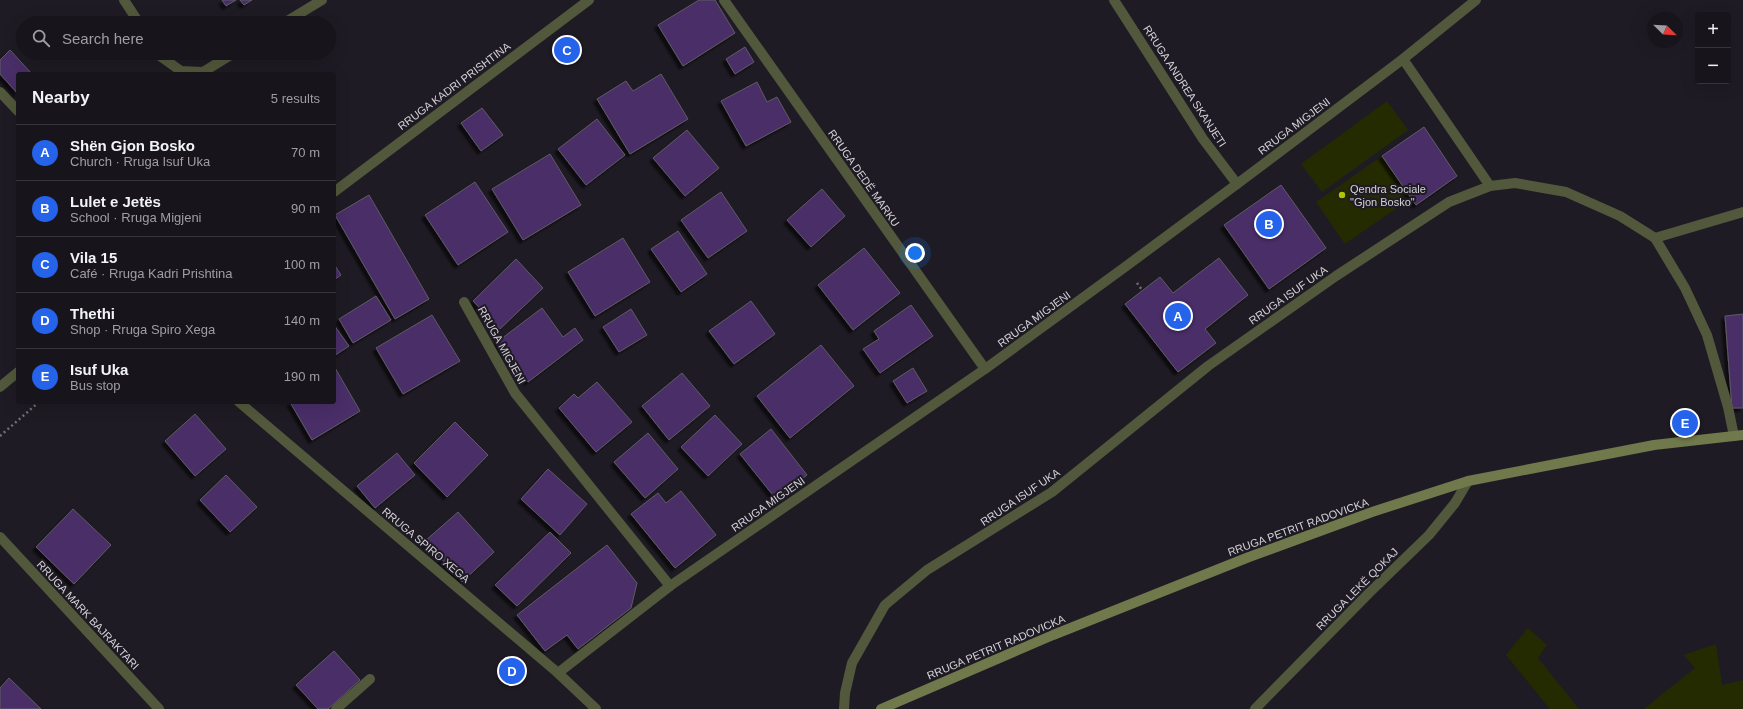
<!DOCTYPE html>
<meta charset="utf-8">
<style>
body{margin:0;font-family:Arial,sans-serif;background:#201d24;color:#f1f3f6}
.controls{position:absolute;right:12px;top:12px;display:grid;overflow:hidden;border-radius:4px;box-shadow:0 4px 16px #0002}
.controls button{width:36px;height:36px;display:grid;place-items:center;padding:0;border:0;border-bottom:1px solid #36333a;background:#17141b;color:#f1f3f6;font:20px sans-serif}
.compass{position:absolute;left:1647px;top:12px;width:36px;height:36px;border-radius:50%;background:#17141b;box-shadow:0 4px 16px #0002;rotate:114deg}
.you{position:absolute;left:915px;top:253px;width:14px;height:14px;margin:-10px;border:3px solid #fff;border-radius:50%;background:#1a73e8;box-shadow:0 0 0 6px #1a73e833}
.badge{display:grid;place-items:center;width:26px;height:26px;border-radius:50%;background:#2563eb;color:#fff;font-size:13px;font-weight:700}
.pin{position:absolute;translate:-50% -50%;border:2px solid #fff;box-shadow:0 1px 4px #0006}
.list{margin:0;padding:0;list-style:none}
h2{display:flex;justify-content:space-between;align-items:center;height:52px;margin:0;padding:0 16px;font-size:17px}
h2 small{font-size:13px;font-weight:400;color:#9e9ea3}
.list li{display:grid;grid-template-columns:26px 1fr auto;gap:12px;align-items:center;box-sizing:border-box;height:56px;padding:0 16px;border-top:1px solid #36333a}
.list b{display:block;font-size:15px;white-space:nowrap}
.list p{margin:0;font-size:13px;white-space:nowrap;color:#9e9ea3}
.list em{font-size:13px;font-style:normal;color:#9e9ea3}
.icon{flex:none;width:22px;height:22px;fill:none;stroke:currentColor;stroke-width:2;stroke-linecap:round;stroke-linejoin:round}
.map{position:relative;flex:none;width:1743px;height:709px;overflow:hidden}
.search{position:absolute;background:#17141b;box-shadow:0 4px 16px #0002;left:16px;top:16px;width:320px;height:44px;display:flex;align-items:center;gap:10px;box-sizing:border-box;padding:0 14px;border-radius:22px;color:#9e9ea3;font-size:15px}
.panel{position:absolute;background:#17141b;box-shadow:0 4px 16px #0002;left:16px;top:72px;width:320px;height:332px;border-radius:4px}
.map>svg:first-child{display:block}
</style>
<div class="map">
<svg width="1743" height="709" viewBox="0 0 1743 709">
<defs>
<filter id="shadow"><feDropShadow dx="-3.5" dy="3.5" stdDeviation="1" flood-color="#0009"/></filter>
</defs>
<rect width="100%" height="100%" fill="#1f1b24"/>
<!-- green -->
<g fill="#252b01">
<path d="M1387,101L1408,130L1322,192L1301,164Z"/>
<path d="M1382,156L1411,198L1345,244L1316,202Z"/>
<path d="M1528,628L1547,645L1538,658L1579,709H1550L1506,655Z"/>
<path d="M1716,644L1722,685L1743,680V709H1644L1695,668L1684,655Z"/>
</g>
<!-- building -->
<g fill="#482e68" stroke="#5f5b65" filter="url(#shadow)">
<path d="M222,0H236L226,6Z"/>
<path d="M240,0H252L244,5Z"/>
<path d="M699,0H715L735,33L683,66L658,25Z"/>
<path d="M745,47L754,62L735,74L726,59Z"/>
<path d="M10,50L32,74H18V94L0,74V60Z"/>
<path d="M661,74L688,119L630,154L597,99L626,81L633,91Z"/>
<path d="M757,82L767,102L777,97L791,122L746,146L721,101Z"/>
<path d="M482,108L503,135L481,151L461,123Z"/>
<path d="M597,119L625,155L586,185L558,149Z"/>
<path d="M1424,127L1457,176L1416,205L1382,156Z"/>
<path d="M687,130L719,168L685,196L653,158Z"/>
<path d="M550,154L581,205L523,240L492,189Z"/>
<path d="M475,182L508,232L458,265L425,215Z"/>
<path d="M1281,185L1326,248L1269,289L1224,225Z"/>
<path d="M822,189L845,216L811,247L787,220Z"/>
<path d="M721,192L747,231L708,258L681,220Z"/>
<path d="M369,195L429,299L395,319L335,215Z"/>
<path d="M678,231L707,274L681,292L651,249Z"/>
<path d="M623,238L650,282L595,316L568,272Z"/>
<path d="M864,248L900,293L853,330L818,285Z"/>
<path d="M1219,258L1248,295L1205,329L1216,343L1178,372L1125,304L1160,277L1173,293Z"/>
<path d="M516,259L543,288L500,329L473,301Z"/>
<path d="M334,264L341,275L334,280Z"/>
<path d="M376,296L391,320L353,343L339,319Z"/>
<path d="M751,301L775,334L734,364L709,331Z"/>
<path d="M911,305L933,336L880,373L863,349L879,339L874,331Z"/>
<path d="M542,308L563,337L575,328L583,340L528,382L497,342Z"/>
<path d="M631,309L647,335L619,352L603,327Z"/>
<path d="M1743,314V408H1732L1725,316Z"/>
<path d="M432,315L460,361L403,394L376,348Z"/>
<path d="M334,325L349,346L334,356Z"/>
<path d="M821,345L854,386L790,438L757,396Z"/>
<path d="M334,366L360,411L312,440L290,402H334Z"/>
<path d="M913,368L927,391L907,403L893,381Z"/>
<path d="M682,373L710,406L669,440L642,406Z"/>
<path d="M597,382L632,422L596,452L559,408L574,394L578,398Z"/>
<path d="M195,414L226,449L195,476L165,441Z"/>
<path d="M715,415L742,444L708,476L681,447Z"/>
<path d="M455,422L488,455L447,497L414,463Z"/>
<path d="M771,429L807,475L776,499L740,454Z"/>
<path d="M648,433L678,469L645,498L614,462Z"/>
<path d="M397,453L415,475L375,508L357,486Z"/>
<path d="M548,469L587,504L560,535L521,499Z"/>
<path d="M226,475L257,507L230,532L200,500Z"/>
<path d="M681,491L716,535L675,568L631,514L658,493L666,503Z"/>
<path d="M73,509L111,545L74,584L36,547Z"/>
<path d="M458,512L494,552L462,582L425,541Z"/>
<path d="M550,532L571,553L517,606L495,585Z"/>
<path d="M607,545L637,583L631,608L578,649L567,635L545,651L517,615Z"/>
<path d="M334,651L360,680L328,709H318L296,685Z"/>
<path d="M9,678L41,709H0V688Z"/>
</g>
<g fill="none" stroke-linecap="round" stroke-linejoin="round">
<!-- path -->
<g stroke="#716e75" stroke-width="2.5" stroke-dasharray="2 3" stroke-linecap="butt">
<path d="M1137,283L1142,290"/>
<path d="M0,436L39,402"/>
</g>
<!-- lane -->
<g stroke="#52583b" stroke-width="10">
<path d="M464,302L515,393L670,586"/>
<path d="M336,709L370,679"/>
</g>
<!-- street -->
<g stroke="#52583b" stroke-width="10">
<path d="M124,0L139,23"/>
<path d="M724,0L985,369"/>
<path d="M1114,0L1203,139L1237,184"/>
<path d="M284,23L322,0"/>
<path d="M158,53L160,56L181,71L203,72L234,53"/>
<path d="M1403,59L1490,186"/>
<path d="M0,92L18,111"/>
<path d="M334,192L589,0"/>
<path d="M1655,238L1743,212"/>
<path d="M0,387L18,372"/>
<path d="M239,402L558,673L596,709"/>
<path d="M0,537L159,709"/>
<path d="M558,673L670,586L985,369L1125,267L1237,184L1403,59L1476,0"/>
<path d="M844,709L845,693L852,663L885,605L927,570L1052,492L1208,366L1336,276L1449,202L1490,186L1515,183L1566,192L1620,216L1655,238L1685,288L1707,335L1728,407L1734,436"/>
<path d="M1255,709L1369,593L1429,535L1455,503L1468,481"/>
</g>
<!-- secondary -->
<path stroke="#70794b" stroke-width="10" d="M881,709L1053,635L1249,557L1372,512L1468,481L1654,445L1743,435"/>
</g>
<!-- markers -->
<circle fill="#b0c501" stroke="#1f1b24" stroke-width="1.5" cx="1342" cy="195" r="4"/>
<g text-anchor="middle" dominant-baseline="central" stroke-width="4" stroke-linejoin="round" paint-order="stroke">
<!-- street labels -->
<g font-size="11" fill="#d4d2d7" stroke="#1f1b24">
<text transform="translate(454 86) rotate(-37)">RRUGA KADRI PRISHTINA</text>
<text transform="translate(1185 86) rotate(57)">RRUGA ANDREA SKANJETI</text>
<text transform="translate(1294 126) rotate(-37)">RRUGA MIGJENI</text>
<text transform="translate(864 178) rotate(55)">RRUGA DEDË MARKU</text>
<text transform="translate(1288 295) rotate(-35)">RRUGA ISUF UKA</text>
<text transform="translate(1034 319) rotate(-36)">RRUGA MIGJENI</text>
<text transform="translate(502 345) rotate(61)">RRUGA MIGJENI</text>
<text transform="translate(1020 497) rotate(-34)">RRUGA ISUF UKA</text>
<text transform="translate(768 504) rotate(-35)">RRUGA MIGJENI</text>
<text transform="translate(1298 527) rotate(-20)">RRUGA PETRIT RADOVICKA</text>
<text transform="translate(426 545) rotate(40)">RRUGA SPIRO XEGA</text>
<text transform="translate(1357 589) rotate(-45)">RRUGA LEKË QOKAJ</text>
<text transform="translate(88 615) rotate(47)">RRUGA MARK BAJRAKTARI</text>
<text transform="translate(996 647) rotate(-23)">RRUGA PETRIT RADOVICKA</text>
</g>
<!-- poi labels -->
<g font-size="11" fill="#d4d2d7" stroke="#1f1b24" text-anchor="start">
<text x="1350" y="189">Qendra Sociale<tspan x="1350" dy="13">"Gjon Bosko"</tspan></text>
</g>
</g>
</svg>
<div class="controls">
<button>+</button>
<button>−</button>
</div>
<svg class="compass" viewBox="-18 -18 36 36"><path d="M0-13l5 13h-10z" fill="#e53935"/><path d="M0 13l5-13h-10z" fill="#9e9ea3"/></svg>
<div class="you"></div>
<div class="pin badge" style="left:1178px;top:316px">A</div>
<div class="pin badge" style="left:1269px;top:224px">B</div>
<div class="pin badge" style="left:567px;top:50px">C</div>
<div class="pin badge" style="left:512px;top:671px">D</div>
<div class="pin badge" style="left:1685px;top:423px">E</div>
<div class="search"><svg class="icon" aria-label="search" viewBox="0 0 24 24"><circle cx="10" cy="10" r="6"/><path d="M15 15l6 6"/></svg>Search here</div>
<section class="panel">
<h2>Nearby<small>5 results</small></h2>
<ul class="list">
<li><span class="badge">A</span><div><b>Shën Gjon Bosko</b><p>Church · Rruga Isuf Uka</p></div><em>70 m</em></li>
<li><span class="badge">B</span><div><b>Lulet e Jetës</b><p>School · Rruga Migjeni</p></div><em>90 m</em></li>
<li><span class="badge">C</span><div><b>Vila 15</b><p>Café · Rruga Kadri Prishtina</p></div><em>100 m</em></li>
<li><span class="badge">D</span><div><b>Thethi</b><p>Shop · Rruga Spiro Xega</p></div><em>140 m</em></li>
<li><span class="badge">E</span><div><b>Isuf Uka</b><p>Bus stop</p></div><em>190 m</em></li>
</ul>
</section>
</div>
